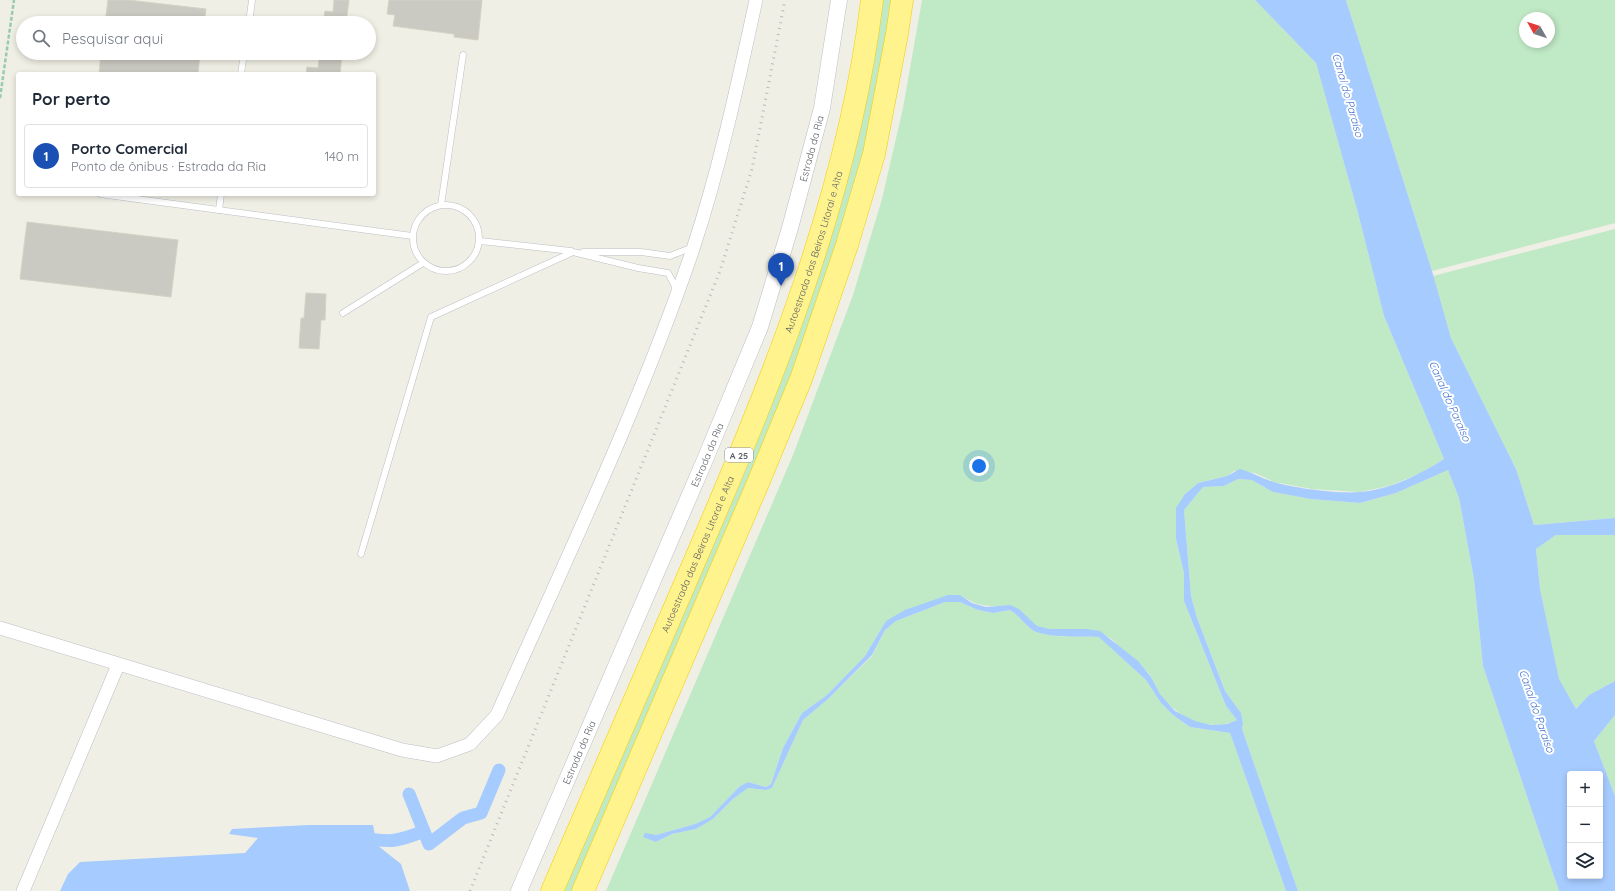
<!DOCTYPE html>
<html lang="pt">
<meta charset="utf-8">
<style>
body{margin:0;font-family:Quicksand,sans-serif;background:#f6f6f7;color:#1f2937}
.controls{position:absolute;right:12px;bottom:12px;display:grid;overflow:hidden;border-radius:4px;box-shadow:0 2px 6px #0003}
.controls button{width:36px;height:36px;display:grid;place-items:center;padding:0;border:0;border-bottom:1px solid #e0e1e3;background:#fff;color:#1f2937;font:20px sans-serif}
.compass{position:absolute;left:1519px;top:12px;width:36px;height:36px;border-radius:50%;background:#fff;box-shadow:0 2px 6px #0003;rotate:309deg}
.you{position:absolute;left:979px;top:466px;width:14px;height:14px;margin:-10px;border:3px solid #fff;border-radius:50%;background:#1a73e8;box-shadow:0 0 0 6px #1a73e833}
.badge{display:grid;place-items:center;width:26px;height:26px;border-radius:50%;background:#d93025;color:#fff;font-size:13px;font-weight:700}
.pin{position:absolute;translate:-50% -33px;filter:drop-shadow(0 1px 2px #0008)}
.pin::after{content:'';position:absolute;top:21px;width:14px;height:12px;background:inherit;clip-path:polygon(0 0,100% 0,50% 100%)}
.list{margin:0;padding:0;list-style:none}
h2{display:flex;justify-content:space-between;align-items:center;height:52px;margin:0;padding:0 16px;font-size:17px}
h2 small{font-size:13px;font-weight:400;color:#747a83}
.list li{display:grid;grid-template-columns:26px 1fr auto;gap:12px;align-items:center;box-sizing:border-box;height:64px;margin:0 8px 8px;padding:0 8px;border:1px solid #e0e1e3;border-radius:4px}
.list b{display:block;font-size:15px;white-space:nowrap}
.list p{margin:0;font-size:13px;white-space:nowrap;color:#747a83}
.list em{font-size:13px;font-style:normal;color:#747a83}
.icon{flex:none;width:22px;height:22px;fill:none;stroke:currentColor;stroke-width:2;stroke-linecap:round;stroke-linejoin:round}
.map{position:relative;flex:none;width:1615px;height:891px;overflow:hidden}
.search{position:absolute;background:#fff;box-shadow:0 2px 6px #0003;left:16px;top:16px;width:360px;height:44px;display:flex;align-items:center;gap:10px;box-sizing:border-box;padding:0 14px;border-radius:22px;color:#747a83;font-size:15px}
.panel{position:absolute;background:#fff;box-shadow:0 2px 6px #0003;left:16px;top:72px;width:360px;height:124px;border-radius:4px}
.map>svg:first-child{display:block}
</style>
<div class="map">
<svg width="1615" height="891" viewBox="0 0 1615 891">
<rect width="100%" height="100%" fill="#f0efe5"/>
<!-- green -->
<g fill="#c0e9c6" fill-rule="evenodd">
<path d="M879,0H892L873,105L862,157L845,220L805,340L767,438L573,891H560L740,472Z"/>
<path d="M922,0H1255L1316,63L1358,213L1384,316L1444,459L1421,473L1389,486L1359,492L1312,489L1274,482L1255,473L1234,471L1227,476L1198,483L1185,494L1176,539L1184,573V601L1226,706L1237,720C1209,733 1177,718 1160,694C1156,688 1154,681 1150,675C1142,665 1133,659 1123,651C1119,647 1115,641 1110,638C1088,623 1063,634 1039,627C1029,624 1018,612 1010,605C988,607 979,607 960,595L886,621L865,656L827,695L802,713L783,748L771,784L766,787L748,782L740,786L710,817L695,824L656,835V842L672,834L696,829L713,819L733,799L748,788L766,790L772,788L803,720L828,699L872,656L885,630L896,621L945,602H960L978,610L993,613L1010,610C1020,616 1023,623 1031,629C1044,639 1082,636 1099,636L1146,680L1161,703L1173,715L1190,727L1230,733L1286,891H606L793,455L853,295L882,199L903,108Z"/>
<path d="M1346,0H1615V223L1432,271ZM1525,18H1549V42H1525Z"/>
<path d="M1615,229V518L1534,525L1516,469L1451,338L1433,276Z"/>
<path d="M1448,470L1459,498L1474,579L1483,666L1559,891H1298L1242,729L1243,723L1241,713L1225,691L1197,618L1191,596L1184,510L1203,487L1224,486L1238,479L1252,480L1273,492L1311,499L1360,503L1396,493Z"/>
<path d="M1556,535H1615V681L1589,695L1576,709L1559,680L1540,589L1536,549Z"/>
<path d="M1615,715V796L1594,741Z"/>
</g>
<!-- water -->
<g fill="#a6cbff" fill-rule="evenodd">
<path d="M1255,0H1346L1432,271L1451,338L1516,469L1534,525L1615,518V535H1556L1536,549L1540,589L1559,679L1576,709L1589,695L1615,681V715L1594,741L1615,796V891H1559L1483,666L1474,579L1459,498L1448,470L1396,493L1360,503L1311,499L1273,492L1252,480L1238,479L1224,486L1203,487L1184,510L1191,596L1197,618L1225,691L1241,713L1243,723L1242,729L1298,891H1286L1230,733L1190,727L1173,715L1161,703L1146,680L1099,637C1082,636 1044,639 1031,629C1023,623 1020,616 1010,610L993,613L978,610L960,602H945L896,621L885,630L872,655L828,699L803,720L772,788L766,790L748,788L733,799L713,819L696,829L672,834L656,842L643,837L645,833L656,835L695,824L710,817L740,786L748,782L766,787L771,784L783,748L802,713L827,695L865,656L886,621L905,610L948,595H960L972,603L986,607L1010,605L1019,609L1037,626L1050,629H1087L1100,631L1138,661L1151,677L1160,694L1175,711L1195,721L1211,725L1227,724L1237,720L1226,706L1184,601V573L1176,539V508L1185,494L1198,483L1227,476L1240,469C1252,472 1262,479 1274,482C1293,488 1339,494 1359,492C1389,490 1419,475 1444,459L1384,316L1358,213L1316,63ZM1570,774H1600V876H1570Z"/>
<path d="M309,825H373L377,845L401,864L410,891H60L68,874L80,862L245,853L258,838L229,834L232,829Z"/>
</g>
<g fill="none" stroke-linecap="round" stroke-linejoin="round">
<!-- canal -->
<g stroke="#a6cbff" stroke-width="13">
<path d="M409,794L429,844L463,818L481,813L499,770"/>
<path d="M359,838C389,842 395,843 424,831"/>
</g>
</g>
<!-- building -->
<g fill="#cbcac2" stroke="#d5d2c3">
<path d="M108,0H128L206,9L204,23H105Z"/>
<path d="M334,0H349L346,23H323L325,11L333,12Z"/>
<path d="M389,0H482L478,40L454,37V34L393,26L395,15L387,14Z"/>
<path d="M101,53H200L198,74H99Z"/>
<path d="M320,53H342L340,74H306L307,67L318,68Z"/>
<path d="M27,222L178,240L171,297L20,279Z"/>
<path d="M306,293L326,294L325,320H321L319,349L299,348L301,318H304Z"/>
</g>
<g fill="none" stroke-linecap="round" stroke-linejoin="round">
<!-- service casing -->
<g stroke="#bcbec5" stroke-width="7">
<g id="service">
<path d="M249,23L252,0"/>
<path d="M241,74L244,53"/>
<path d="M100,194L412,236"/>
<circle cx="446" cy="238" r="33"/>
<path d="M441,205L463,55"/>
<path d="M219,210L221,194"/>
<path d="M480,241L571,251"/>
<path d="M583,252H641L670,256L693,247"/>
<path d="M343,313L423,263"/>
<path d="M361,554L431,317L573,252L638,268L668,273L677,290"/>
</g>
</g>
<!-- minor casing -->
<g stroke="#bcbec5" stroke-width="14">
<g id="minor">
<path d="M0,628L402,750L437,756L470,744L497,715C565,561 639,408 693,249C720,167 738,83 756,0"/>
<path d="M23,891L118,665"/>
</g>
</g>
<!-- tertiary casing -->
<g stroke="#bcbec5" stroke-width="17">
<g id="tertiary">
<path id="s1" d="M519,891L704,462L760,327L790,228L822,108L839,0"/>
</g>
</g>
<!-- motorway casing -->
<g stroke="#f5cc00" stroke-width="23">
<g id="motorway">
<path id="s2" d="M552,891C600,780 648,669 696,558C773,379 849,194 872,0"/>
<path d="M583,891L758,483L801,379L847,245L874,154L897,34L902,0"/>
</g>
</g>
<!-- path -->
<path stroke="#98cbae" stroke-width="2.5" stroke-dasharray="4 2" stroke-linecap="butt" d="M0,98L14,0"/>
<!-- service -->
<use href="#service" stroke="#fff" stroke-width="6"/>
<!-- minor -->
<use href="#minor" stroke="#fff" stroke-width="13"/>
<!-- tertiary -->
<use href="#tertiary" stroke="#fff" stroke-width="16"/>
<!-- motorway -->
<use href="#motorway" stroke="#fff38d" stroke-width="22"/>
<!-- rail -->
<path stroke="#b8b9ba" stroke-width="3" stroke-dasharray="1 5" stroke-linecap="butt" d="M470,891L720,271L752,169L785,0"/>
</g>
<g text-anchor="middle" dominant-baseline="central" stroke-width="4" stroke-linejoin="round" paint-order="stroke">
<!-- shield labels -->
<rect fill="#fff" stroke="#8e9095" stroke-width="1" x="725" y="448" width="28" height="14" rx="3"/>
<g font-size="9" font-weight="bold" fill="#5d6067">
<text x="739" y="455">A 25</text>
</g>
<!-- street labels -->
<g font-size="10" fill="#5d6067" stroke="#fff">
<text stroke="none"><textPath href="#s1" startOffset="799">Estrada da Ria</textPath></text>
<text stroke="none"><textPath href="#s2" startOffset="691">Autoestrada das Beiras Litoral e Alta</textPath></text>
<text stroke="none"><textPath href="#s1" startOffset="475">Estrada da Ria</textPath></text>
<text stroke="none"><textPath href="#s2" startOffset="367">Autoestrada das Beiras Litoral e Alta</textPath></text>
<text stroke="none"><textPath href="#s1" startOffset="151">Estrada da Ria</textPath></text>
</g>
<!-- water labels -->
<g font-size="11" font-style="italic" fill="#3f6fcc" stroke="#fff">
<text transform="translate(1348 95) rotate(74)">Canal do Paraíso</text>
<text transform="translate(1450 401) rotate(66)">Canal do Paraíso</text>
<text transform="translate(1537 711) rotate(71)">Canal do Paraíso</text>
</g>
</g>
</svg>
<div class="controls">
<button>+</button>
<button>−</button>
<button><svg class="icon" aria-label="layers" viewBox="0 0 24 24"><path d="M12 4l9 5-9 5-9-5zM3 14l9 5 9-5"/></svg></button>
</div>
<svg class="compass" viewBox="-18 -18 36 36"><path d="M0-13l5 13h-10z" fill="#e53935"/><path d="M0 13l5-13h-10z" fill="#747a83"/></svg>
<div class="you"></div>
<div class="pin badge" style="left:781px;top:286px;background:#1a4fb4">1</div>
<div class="search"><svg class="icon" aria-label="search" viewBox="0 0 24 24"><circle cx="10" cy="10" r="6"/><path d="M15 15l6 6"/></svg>Pesquisar aqui</div>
<section class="panel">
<h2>Por perto<small></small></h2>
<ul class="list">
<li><span class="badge" style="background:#1a4fb4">1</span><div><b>Porto Comercial</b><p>Ponto de ônibus · Estrada da Ria</p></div><em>140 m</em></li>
</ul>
</section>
</div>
